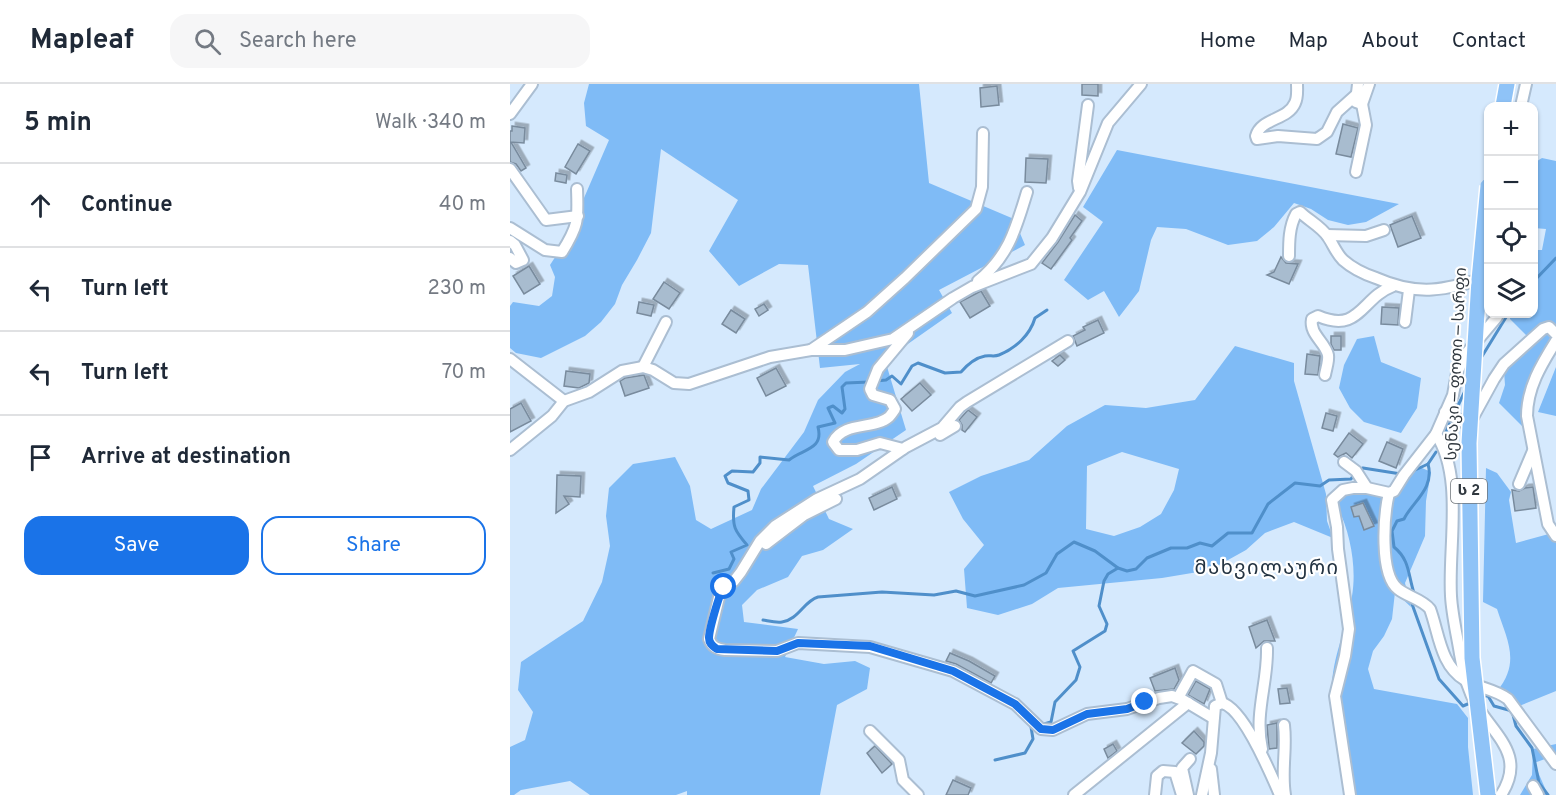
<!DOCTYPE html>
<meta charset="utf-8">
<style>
body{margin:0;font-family:Overpass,"Noto Sans Georgian",sans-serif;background:#f6f6f7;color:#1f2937}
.controls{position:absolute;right:18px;top:18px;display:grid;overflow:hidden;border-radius:12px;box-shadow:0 2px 4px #0004}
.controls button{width:54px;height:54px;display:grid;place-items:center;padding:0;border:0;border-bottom:2px solid #e0e1e3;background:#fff;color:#1f2937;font:30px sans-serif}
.stop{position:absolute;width:18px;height:18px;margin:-14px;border:4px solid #1a73e8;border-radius:50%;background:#fff}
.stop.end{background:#1a73e8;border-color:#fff;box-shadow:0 2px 6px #0008}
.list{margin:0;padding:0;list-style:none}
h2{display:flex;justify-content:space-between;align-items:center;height:78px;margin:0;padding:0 24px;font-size:26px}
h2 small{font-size:20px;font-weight:400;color:#747a83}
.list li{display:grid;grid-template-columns:39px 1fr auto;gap:18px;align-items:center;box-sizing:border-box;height:84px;padding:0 24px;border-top:2px solid #e0e1e3}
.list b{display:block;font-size:22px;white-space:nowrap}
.list em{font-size:20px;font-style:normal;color:#747a83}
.actions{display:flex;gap:12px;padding:18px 24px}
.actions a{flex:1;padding:14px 0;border:2px solid #1a73e8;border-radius:18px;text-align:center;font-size:21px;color:#1a73e8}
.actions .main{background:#1a73e8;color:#fff}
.icon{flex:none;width:33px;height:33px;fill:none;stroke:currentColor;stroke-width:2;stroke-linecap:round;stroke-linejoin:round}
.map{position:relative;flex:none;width:1046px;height:711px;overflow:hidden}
header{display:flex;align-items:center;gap:36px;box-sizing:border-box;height:84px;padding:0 30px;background:#fff;border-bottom:2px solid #e0e1e3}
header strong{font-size:28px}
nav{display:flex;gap:33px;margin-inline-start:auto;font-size:21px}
.search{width:420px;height:54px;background:#f6f6f7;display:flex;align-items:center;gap:15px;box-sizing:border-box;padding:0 21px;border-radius:18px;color:#747a83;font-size:22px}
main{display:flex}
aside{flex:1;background:#fff}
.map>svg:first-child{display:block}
</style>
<header>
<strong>Mapleaf</strong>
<div class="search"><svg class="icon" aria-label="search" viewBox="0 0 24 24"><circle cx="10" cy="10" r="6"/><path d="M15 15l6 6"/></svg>Search here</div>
<nav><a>Home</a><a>Map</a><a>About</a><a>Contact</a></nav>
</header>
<main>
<aside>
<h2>5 min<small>Walk · 340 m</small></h2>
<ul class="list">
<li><svg class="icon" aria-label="ahead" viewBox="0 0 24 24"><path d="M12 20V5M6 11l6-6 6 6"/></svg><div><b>Continue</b></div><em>40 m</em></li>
<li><svg class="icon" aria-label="left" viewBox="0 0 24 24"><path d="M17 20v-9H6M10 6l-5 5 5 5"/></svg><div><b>Turn left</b></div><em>230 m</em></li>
<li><svg class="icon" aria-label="left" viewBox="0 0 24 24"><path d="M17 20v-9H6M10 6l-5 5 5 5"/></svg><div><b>Turn left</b></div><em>70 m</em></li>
<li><svg class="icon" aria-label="arrive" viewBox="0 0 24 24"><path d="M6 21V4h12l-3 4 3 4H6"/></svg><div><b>Arrive at destination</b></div></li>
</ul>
<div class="actions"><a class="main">Save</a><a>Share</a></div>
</aside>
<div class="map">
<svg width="1046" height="711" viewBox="0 0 1046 711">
<defs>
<filter id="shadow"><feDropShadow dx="3.5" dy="-3.5" stdDeviation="0" flood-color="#0004"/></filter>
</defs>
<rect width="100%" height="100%" fill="#d5e9fd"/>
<!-- green -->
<g fill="#7fbbf6" fill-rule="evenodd">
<path d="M79,0H409L419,99L504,135L515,161L429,206L442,229L375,276L396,346L346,380L303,402L319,435L343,445L313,466L292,472L278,493L247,506L232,521L234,538L288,545L275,573L314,580L345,577L360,584L357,605L327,621L310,711H177V707L166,711H80L60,697L11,706L4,711H0V663L15,656L23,628L8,606L11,578L73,537L92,498L100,462L96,432L99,404L123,380L165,373L180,402L186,436L201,445L242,426L251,405L294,348L308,316L335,288L350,280L310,284L298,181L269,180L229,202L199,167L228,116L151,65L141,149L127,176L112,201L105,220L91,238L75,252L31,274L6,269L0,264V222L3,218L29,222L42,212L45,193L40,181L55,158L99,56L76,42L74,19Z"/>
<path d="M607,66L889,120L856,138L838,141L818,136L801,125L784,119L764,143L747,157L718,161L676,145L647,143L641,156L629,207L609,233L594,207L578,216L554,196L593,138L573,123Z"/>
<path d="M1032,74L1046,77V250L1026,294L1017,347L989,319L995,301L993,273L1020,255L1000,235V230H1023L1024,166H1032L1036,145L1024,144V79Z"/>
<path d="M864,252L871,278L911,294L907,324L891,349L854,338L840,324L829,304L834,281L847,255Z"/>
<path d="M725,262L784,279V297L816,410L817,437L823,454L784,438L755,449L736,466L700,486L652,494L548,504L522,520L488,531L457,524L454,485L474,461L453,435L439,408L471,392L519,376L557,342L595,321L636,324L685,316ZM612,368L669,385L664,406L651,430L630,443L604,452L576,445L577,382Z"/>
<path d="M1046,283V332L1028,328Z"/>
<path d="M903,380L921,388L916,417L915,452L895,499L901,523L885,508L882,535L874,552L863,567L858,585L864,605L947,620L958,634V663L963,711H844L842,687L822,611C820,577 837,545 842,512C847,483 840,447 827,422L831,412L839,407L880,409Z"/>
<path d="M976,384L987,389L1001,408L999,416L1006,459L1046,448V607L997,627L987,607C1011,578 997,556 987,525L973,518Z"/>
<path d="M1046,660V671L1024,679L1038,711H1010L1022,691L1023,665Z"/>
</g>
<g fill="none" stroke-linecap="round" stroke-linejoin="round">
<!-- stream -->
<g stroke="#4f8fca" stroke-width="3">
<path d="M1023,198L1046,174"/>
<path d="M971,274L998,230"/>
<path d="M366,297L376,296L382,292L391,300L402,282L408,279L435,289L451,288C457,281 465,274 475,272C480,271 484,273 489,271C506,264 520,251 525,234L537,226"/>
<path d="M934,351L955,307"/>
<path d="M903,387L918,380L926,368"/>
<path d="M203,489L219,485L224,475L221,468L237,461C225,447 222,443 224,423L239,416L238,407L218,399L215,392L222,387L243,388L250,379V373L279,376C292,365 314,366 308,343L325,339L318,324L323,322L332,329L335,325L332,303L336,299L359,298"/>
<path d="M904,509C898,491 900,476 884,463L882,447L887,437L894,435C902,418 925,405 918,380"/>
<path d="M902,517V520L929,595L953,622L960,619"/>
<path d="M253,536C259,537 266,539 272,538C288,536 294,517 308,513L372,508L424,511L446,507L465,512L514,501L536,489L547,470L564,458L585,467L608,484L617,487L626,485L637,474L661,464H677L690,459L702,462L718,449H742L758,420L785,399L810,402L819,396L841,395L846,387L853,384L891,390"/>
<path d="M972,612H978L984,622L1002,627L1006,642L1022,664L1029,699L1038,711"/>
<path d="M534,640L541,638L545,618L566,596L570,583L563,567L595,547L597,540L589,522L594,497L598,490L608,484"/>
<path d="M485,676L515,669L523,655L521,643L523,642"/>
</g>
</g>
<!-- building -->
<g fill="#a8bccf" stroke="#798b9d" stroke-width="1.5" filter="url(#shadow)">
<path d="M572,0H588V12L572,11Z"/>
<path d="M487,2L489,21L471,23L470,4Z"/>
<path d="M833,40L848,44L841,73L826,70Z"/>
<path d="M2,42L15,44L14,59L1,58L16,84L11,87L6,80L0,78V47H2Z"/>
<path d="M68,60L80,67L66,90L55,83Z"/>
<path d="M516,74L538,75L536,99L515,98Z"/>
<path d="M46,89L57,91L56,99L45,97Z"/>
<path d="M565,131L572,137L560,154L562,156L541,185L532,179L548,158Z"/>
<path d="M902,132L911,154L888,163L880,141Z"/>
<path d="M771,173L776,179L788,180L779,200L757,191L764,188Z"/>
<path d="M19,182L30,200L14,210L3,192Z"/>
<path d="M154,198L170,209L159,225L143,215Z"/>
<path d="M471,207L480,222L460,234L450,218Z"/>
<path d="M129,218L144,221L141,232L127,229Z"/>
<path d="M254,220L258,226L249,232L245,225Z"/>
<path d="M872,223L889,224L888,241L871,240Z"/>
<path d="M221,226L235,235L226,249L212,240Z"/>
<path d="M588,236L594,249L567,262L563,252L575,246L573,243Z"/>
<path d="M821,252H831V266H824L821,260Z"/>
<path d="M797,270L810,272L808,291L795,290Z"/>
<path d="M550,271L555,276L548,282L542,277Z"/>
<path d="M266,284L276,302L256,312L247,294Z"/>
<path d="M56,287L80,290L79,299L69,304L54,302Z"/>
<path d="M134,291L139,304L115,312L110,297L115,294Z"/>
<path d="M410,299L421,311L402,327L391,315Z"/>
<path d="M11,319L21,337L0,348V325Z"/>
<path d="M458,326L467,333L455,348L452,346V341L449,336Z"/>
<path d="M816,329L827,332L823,347L812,344Z"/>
<path d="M839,349L853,360L842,374L836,369L828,373L824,370Z"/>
<path d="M877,358L893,365L886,384L869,377Z"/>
<path d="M47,391L71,392L70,413L54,412L59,420L46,429Z"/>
<path d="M382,403L387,415L364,426L359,414Z"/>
<path d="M1023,403L1026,424L1005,427L1002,406L1009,407L1015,404Z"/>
<path d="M853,419L864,442L854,446L849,432L844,433L841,423Z"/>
<path d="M757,536L765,557H754L746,564L739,543Z"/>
<path d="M440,569L459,577L485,592L481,599L446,580L436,577Z"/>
<path d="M665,584L669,596L664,605L645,607L640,594Z"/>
<path d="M686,597L700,605L694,620L678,611Z"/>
<path d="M777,604L780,619L770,620L768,605Z"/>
<path d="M767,639V664L759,665L757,641Z"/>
<path d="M684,647L694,658V662L686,670L672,659Z"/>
<path d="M603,660L607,667L598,674L594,665Z"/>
<path d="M365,662L382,680L372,689L357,669Z"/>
<path d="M443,696L461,704L458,711H436Z"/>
</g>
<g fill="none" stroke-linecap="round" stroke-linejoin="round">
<!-- minor casing -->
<g stroke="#abbed2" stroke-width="14">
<g id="minor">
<path d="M787,0C787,6 788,13 785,19C778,36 751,34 746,52L747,55L768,52L807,55L817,48L827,28L846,11"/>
<path d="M848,0L846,18L852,20L859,0"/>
<path d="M1011,22L1016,0"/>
<path d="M0,30L22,0"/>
<path d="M0,85L36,136L68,132"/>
<path d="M846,88L856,41L852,20"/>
<path d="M569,104L568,97L578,21"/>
<path d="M0,144L35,166L52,168C69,141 68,136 67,105"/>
<path d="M817,151L856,152L874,146"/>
<path d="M0,157L5,161L13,176L6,179L0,174"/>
<path d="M779,172C779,158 779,143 786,130L790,128C798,136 812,143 818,153C823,160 826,169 833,176C842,184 854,190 866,194C909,213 935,206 978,193"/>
<path d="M468,197C499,172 506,144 517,108"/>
<path d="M895,238L899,206"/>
<path d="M558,257L457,318L450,323L432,344L396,363L350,395L307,415L265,442L250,457L231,488L224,497L214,503L210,509L199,555C202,563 207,565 215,566L267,567L288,559L360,563L443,587L505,620L531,645L543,646L577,630L617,625L649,614L662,612L673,616L703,634"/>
<path d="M1046,257C1031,281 1017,304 1017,332L1038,440L1046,452"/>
<path d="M301,266L357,228L395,194L466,125L472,103L473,49"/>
<path d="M0,275L54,317"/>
<path d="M133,283L156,238"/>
<path d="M815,291C816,285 819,277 818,271C815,258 799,250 802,235L808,232C850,250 851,214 883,202"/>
<path d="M935,328L955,339L961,337L984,295L994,280L1033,245L1039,243L1046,250"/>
<path d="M926,350C954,393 938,462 941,512C942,531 947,551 950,570C953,589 957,605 967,622C986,653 1016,672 991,711"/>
<path d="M430,351L445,342"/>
<path d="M393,365L370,359L347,366H329L323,358C334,337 364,346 379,333C381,331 383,328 385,325L380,316L363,311L360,305L368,285L398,249"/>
<path d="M0,366L42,332L54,317L79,308L112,287L133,283L143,286L164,299L179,300L260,273L301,266H335L383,255L443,214L462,203L521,180L542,154L570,108L598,39L631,0"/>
<path d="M834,378L846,387L857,404"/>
<path d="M1009,400L1023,367"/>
<path d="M879,409C874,430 869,490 888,505C898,513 912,515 920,525C929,549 930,581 955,596C968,604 985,605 998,615L1046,680"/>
<path d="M256,460L294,431L326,415"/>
<path d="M668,614L683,587L706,600L712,619"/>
<path d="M774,641C777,665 771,687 775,711"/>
<path d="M360,647L389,676L393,696L408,711"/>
<path d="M752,665C744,629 758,599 757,564"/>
<path d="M701,685L704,711"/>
<path d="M1023,702L1028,711"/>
<path d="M564,711L678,619"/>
<path d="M645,711L647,692L653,687L665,688L672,711"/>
<path d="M678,711L672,684L680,675"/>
<path d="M692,711L701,669L705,622L712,619C733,624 761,690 770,711"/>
<path d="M840,711L825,612L835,572L839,545L828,465L827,443L822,416L833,406L843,404H857L879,409L884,407L894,391L926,350L943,311L947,289L955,271L987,233V230"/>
</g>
</g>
<!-- highway casing -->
<g stroke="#fff" stroke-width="18">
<path id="highway" d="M993,22L997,0"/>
</g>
<!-- minor -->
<use href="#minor" stroke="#fff" stroke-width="10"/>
<!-- highway -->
<use href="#highway" stroke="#8fc3f7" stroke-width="15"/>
<!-- highway-bridge casing -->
<g stroke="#fff" stroke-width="18" stroke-linecap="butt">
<path id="highway-bridge" d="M978,711L962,574L959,359L969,196L978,102"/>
</g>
<!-- highway-bridge -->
<use href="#highway-bridge" stroke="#8fc3f7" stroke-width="15"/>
</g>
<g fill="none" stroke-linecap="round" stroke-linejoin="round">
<!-- route -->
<path stroke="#1a73e8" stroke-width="8" d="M214,503C209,510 199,546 199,554C199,560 203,562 207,565L267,567L288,559L360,562L443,587L505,620L531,645L543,646L577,630L617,625L635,618"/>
</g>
<g text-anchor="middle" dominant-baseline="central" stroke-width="4.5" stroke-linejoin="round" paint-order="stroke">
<!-- shield labels -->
<rect fill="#fff" stroke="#6e7479" stroke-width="1.5" x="941" y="395" width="36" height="24" rx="4.5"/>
<g font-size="15" font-weight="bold" fill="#30383f">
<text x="959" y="407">ს 2</text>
</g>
<!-- street labels -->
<g font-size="16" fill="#30383f" stroke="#fff">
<text transform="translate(947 280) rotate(-87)">სენაკი — ფოთი — სარფი</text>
</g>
<!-- quarter labels -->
<g font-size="20" letter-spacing="1.5" fill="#233342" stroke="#fff">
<text x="757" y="485">მახვილაური</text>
</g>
</g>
</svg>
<div class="controls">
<button>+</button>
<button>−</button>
<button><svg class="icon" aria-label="locate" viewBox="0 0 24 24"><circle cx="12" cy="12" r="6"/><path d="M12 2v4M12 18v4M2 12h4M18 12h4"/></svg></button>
<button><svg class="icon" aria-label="layers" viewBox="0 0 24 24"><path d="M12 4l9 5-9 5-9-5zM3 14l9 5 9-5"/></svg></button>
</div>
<div class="stop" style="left:214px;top:503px"></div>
<div class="stop end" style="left:635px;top:618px"></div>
</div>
</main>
